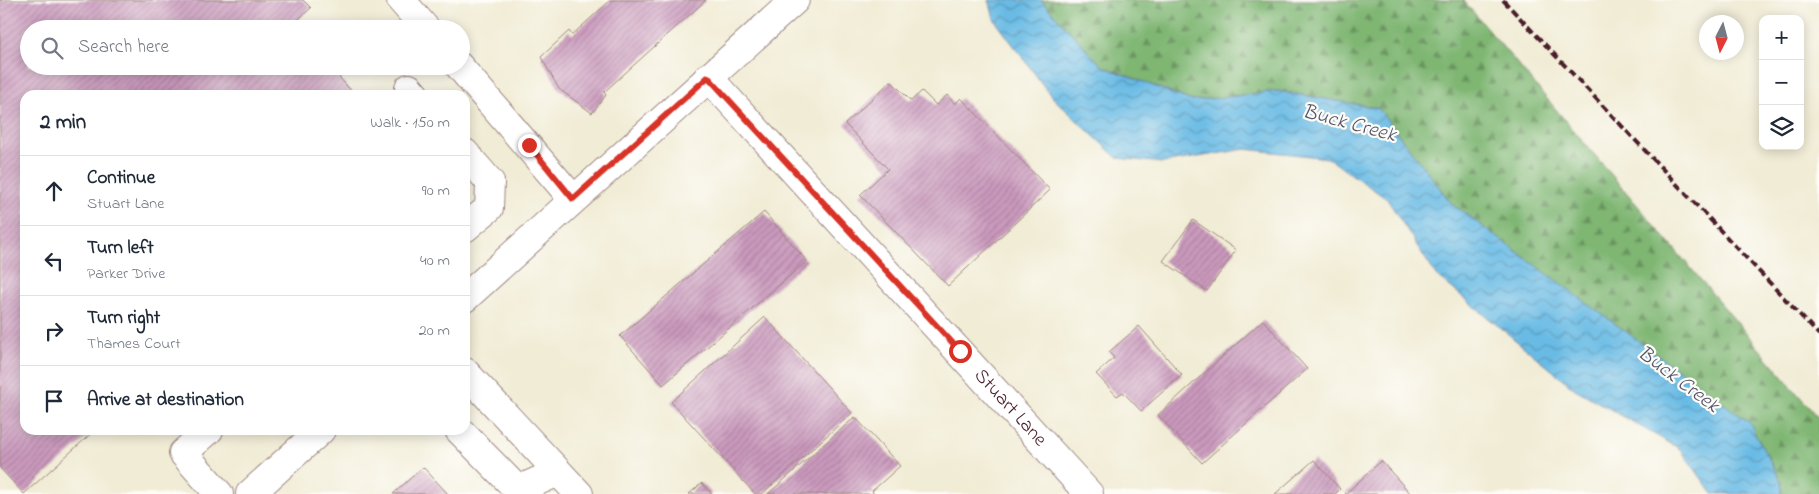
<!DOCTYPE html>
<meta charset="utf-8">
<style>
body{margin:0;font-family:"Indie Flower",sans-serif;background:#f6f6f7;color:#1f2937}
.controls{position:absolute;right:15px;top:15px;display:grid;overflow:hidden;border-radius:10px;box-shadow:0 2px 12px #0003}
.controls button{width:45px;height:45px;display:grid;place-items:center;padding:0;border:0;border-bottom:1px solid #e0e1e3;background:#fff;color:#1f2937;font:25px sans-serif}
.compass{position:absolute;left:1699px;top:15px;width:45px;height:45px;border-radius:50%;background:#fff;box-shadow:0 2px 12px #0003;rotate:186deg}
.stop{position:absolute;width:15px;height:15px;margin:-11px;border:4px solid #d93025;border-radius:50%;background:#fff}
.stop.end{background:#d93025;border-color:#fff;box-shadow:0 1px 5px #0008}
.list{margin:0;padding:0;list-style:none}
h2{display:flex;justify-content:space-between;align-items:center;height:65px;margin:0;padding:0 20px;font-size:21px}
h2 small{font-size:16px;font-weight:400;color:#747a83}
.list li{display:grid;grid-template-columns:32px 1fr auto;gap:15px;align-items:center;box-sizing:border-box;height:70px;padding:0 20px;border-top:1px solid #e0e1e3}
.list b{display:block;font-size:19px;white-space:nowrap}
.list p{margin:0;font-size:16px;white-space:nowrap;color:#747a83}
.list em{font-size:16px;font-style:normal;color:#747a83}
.icon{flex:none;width:28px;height:28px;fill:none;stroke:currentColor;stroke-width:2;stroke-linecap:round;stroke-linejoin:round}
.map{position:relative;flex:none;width:1819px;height:494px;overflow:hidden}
.search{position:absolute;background:#fff;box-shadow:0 2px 12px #0003;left:20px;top:20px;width:450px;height:55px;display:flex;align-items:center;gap:12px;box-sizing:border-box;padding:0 18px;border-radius:28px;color:#747a83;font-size:19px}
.panel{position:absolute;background:#fff;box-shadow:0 2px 12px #0003;left:20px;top:90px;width:450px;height:345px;border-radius:15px}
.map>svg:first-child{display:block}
</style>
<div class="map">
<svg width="1819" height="494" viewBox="0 0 1819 494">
<defs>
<pattern id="forest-firs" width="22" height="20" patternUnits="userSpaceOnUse" patternTransform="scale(1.25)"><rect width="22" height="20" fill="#7eb672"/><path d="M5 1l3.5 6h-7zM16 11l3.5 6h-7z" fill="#69935e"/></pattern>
<pattern id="water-waves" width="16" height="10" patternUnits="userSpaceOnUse" patternTransform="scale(1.25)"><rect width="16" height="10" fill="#69bbe5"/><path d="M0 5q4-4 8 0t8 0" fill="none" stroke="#5897ba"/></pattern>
<pattern id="building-hatch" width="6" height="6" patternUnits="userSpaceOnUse" patternTransform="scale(1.25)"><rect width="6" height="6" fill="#cb9abe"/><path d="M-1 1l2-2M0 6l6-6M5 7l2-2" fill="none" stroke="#a77d9b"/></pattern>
</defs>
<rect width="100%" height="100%" fill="#fdfcf7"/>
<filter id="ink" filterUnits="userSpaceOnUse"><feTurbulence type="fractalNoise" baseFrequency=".02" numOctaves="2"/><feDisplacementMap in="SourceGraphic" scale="10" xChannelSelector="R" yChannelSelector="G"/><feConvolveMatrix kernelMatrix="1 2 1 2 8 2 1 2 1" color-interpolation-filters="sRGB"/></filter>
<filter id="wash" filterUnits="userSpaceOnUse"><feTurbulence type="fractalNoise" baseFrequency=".0096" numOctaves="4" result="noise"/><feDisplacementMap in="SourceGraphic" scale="20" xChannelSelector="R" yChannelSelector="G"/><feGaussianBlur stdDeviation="1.12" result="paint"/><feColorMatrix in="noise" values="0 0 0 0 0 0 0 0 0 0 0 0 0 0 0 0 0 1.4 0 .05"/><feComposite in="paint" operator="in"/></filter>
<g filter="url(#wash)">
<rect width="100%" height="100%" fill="#f1ecd5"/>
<!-- forest -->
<path fill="url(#forest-firs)" stroke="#646a4e" d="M1041,0H1463L1819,419V494H1782L1781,481L1560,285L1452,204L1378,108L1278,91L1192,101L1102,66Z"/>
<!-- water -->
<path fill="url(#water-waves)" stroke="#5a6d88" d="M989,0H1041L1102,66L1192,101L1278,91L1378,108L1452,204L1749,422L1781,481L1782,494H1713L1680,449L1575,389L1436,275L1387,199L1328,158L1245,149L1163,163L1117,158L1051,96L994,19Z"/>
<g id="blocks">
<!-- building -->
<g fill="url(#building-hatch)">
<path d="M0,0H303L311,8L292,25L295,29H29V66H329L355,95H25V430H95L24,494L0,468Z"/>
<path d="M611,0H706L604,92L606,95L592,113L559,89L541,57L569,31L572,35Z"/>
<path d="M891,81L911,101L922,91L936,105L947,95L955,104L961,98L1050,190L948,286L860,195L888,169L845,124Z"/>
<path d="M764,212L807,261L663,385L620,336Z"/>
<path d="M1193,220L1236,250L1207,291L1163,261Z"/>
<path d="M765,317L852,413L762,494H755L671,402Z"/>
<path d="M1263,320L1307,369L1202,463L1158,415Z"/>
<path d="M1139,326L1182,375L1141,411L1123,392L1117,396L1096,374L1114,358L1109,352Z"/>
<path d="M855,417L900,466L872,491L874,494H768Z"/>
<path d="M1314,460L1340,489L1335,494H1275Z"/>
<path d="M1381,461L1411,494H1345Z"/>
<path d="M423,467L448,494H393Z"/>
<path d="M702,483L712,494H689Z"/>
</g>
</g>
</g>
<g filter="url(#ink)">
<use href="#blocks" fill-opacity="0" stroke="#9e8680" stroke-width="1"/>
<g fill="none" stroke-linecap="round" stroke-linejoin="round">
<!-- minor casing -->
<g stroke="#9e8680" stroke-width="30">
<g id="minor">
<path d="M401,0L426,29"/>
<path d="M459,66L573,199"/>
<path id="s1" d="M708,77L1089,494"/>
<path d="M409,88L415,95"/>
<path d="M465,153L490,182L489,208L465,228"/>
<path d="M465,298L795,0"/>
<path d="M465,372L579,494"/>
<path d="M209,430L183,453L219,494"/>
<path d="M459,430L518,490L558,472"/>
<path d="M250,494L321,430"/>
</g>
</g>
<!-- minor -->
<use href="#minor" stroke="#fff" stroke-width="28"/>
<!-- rail -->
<path stroke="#4a1f2b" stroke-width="4" stroke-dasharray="8 4" stroke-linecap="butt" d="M1503,0L1819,335"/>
</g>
</g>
<g fill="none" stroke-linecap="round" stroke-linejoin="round" filter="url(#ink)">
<!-- route -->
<path stroke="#d93025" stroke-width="6" d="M529,145L573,199L708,77L960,351"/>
</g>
<g text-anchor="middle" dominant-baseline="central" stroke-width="4.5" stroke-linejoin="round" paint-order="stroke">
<!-- street labels -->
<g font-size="20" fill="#4a1f2b" stroke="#fdfcf7">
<text stroke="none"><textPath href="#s1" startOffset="448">Stuart Lane</textPath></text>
</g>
<!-- water labels -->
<g font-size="21" font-style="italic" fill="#55566c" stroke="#fdfcf7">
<text transform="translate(1349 124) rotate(15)">Buck Creek</text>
<text transform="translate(1678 380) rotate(37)">Buck Creek</text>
</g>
</g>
</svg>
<div class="controls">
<button>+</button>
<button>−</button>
<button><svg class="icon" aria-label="layers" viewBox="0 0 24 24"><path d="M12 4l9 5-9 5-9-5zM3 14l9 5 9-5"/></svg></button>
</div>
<svg class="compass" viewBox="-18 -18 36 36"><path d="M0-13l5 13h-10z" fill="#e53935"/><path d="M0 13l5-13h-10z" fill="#747a83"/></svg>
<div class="stop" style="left:960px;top:351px"></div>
<div class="stop end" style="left:529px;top:145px"></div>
<div class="search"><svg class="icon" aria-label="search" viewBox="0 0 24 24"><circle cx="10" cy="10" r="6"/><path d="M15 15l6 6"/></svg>Search here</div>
<section class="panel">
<h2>2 min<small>Walk · 150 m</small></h2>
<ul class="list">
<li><svg class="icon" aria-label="ahead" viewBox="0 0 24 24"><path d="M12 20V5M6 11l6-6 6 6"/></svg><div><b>Continue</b><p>Stuart Lane</p></div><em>90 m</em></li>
<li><svg class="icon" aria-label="left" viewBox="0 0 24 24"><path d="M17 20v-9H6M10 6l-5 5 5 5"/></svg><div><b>Turn left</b><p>Parker Drive</p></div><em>40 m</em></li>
<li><svg class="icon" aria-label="right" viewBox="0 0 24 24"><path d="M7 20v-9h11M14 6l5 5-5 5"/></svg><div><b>Turn right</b><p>Thames Court</p></div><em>20 m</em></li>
<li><svg class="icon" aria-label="arrive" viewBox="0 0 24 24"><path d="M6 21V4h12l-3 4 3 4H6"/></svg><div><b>Arrive at destination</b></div></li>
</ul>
</section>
</div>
